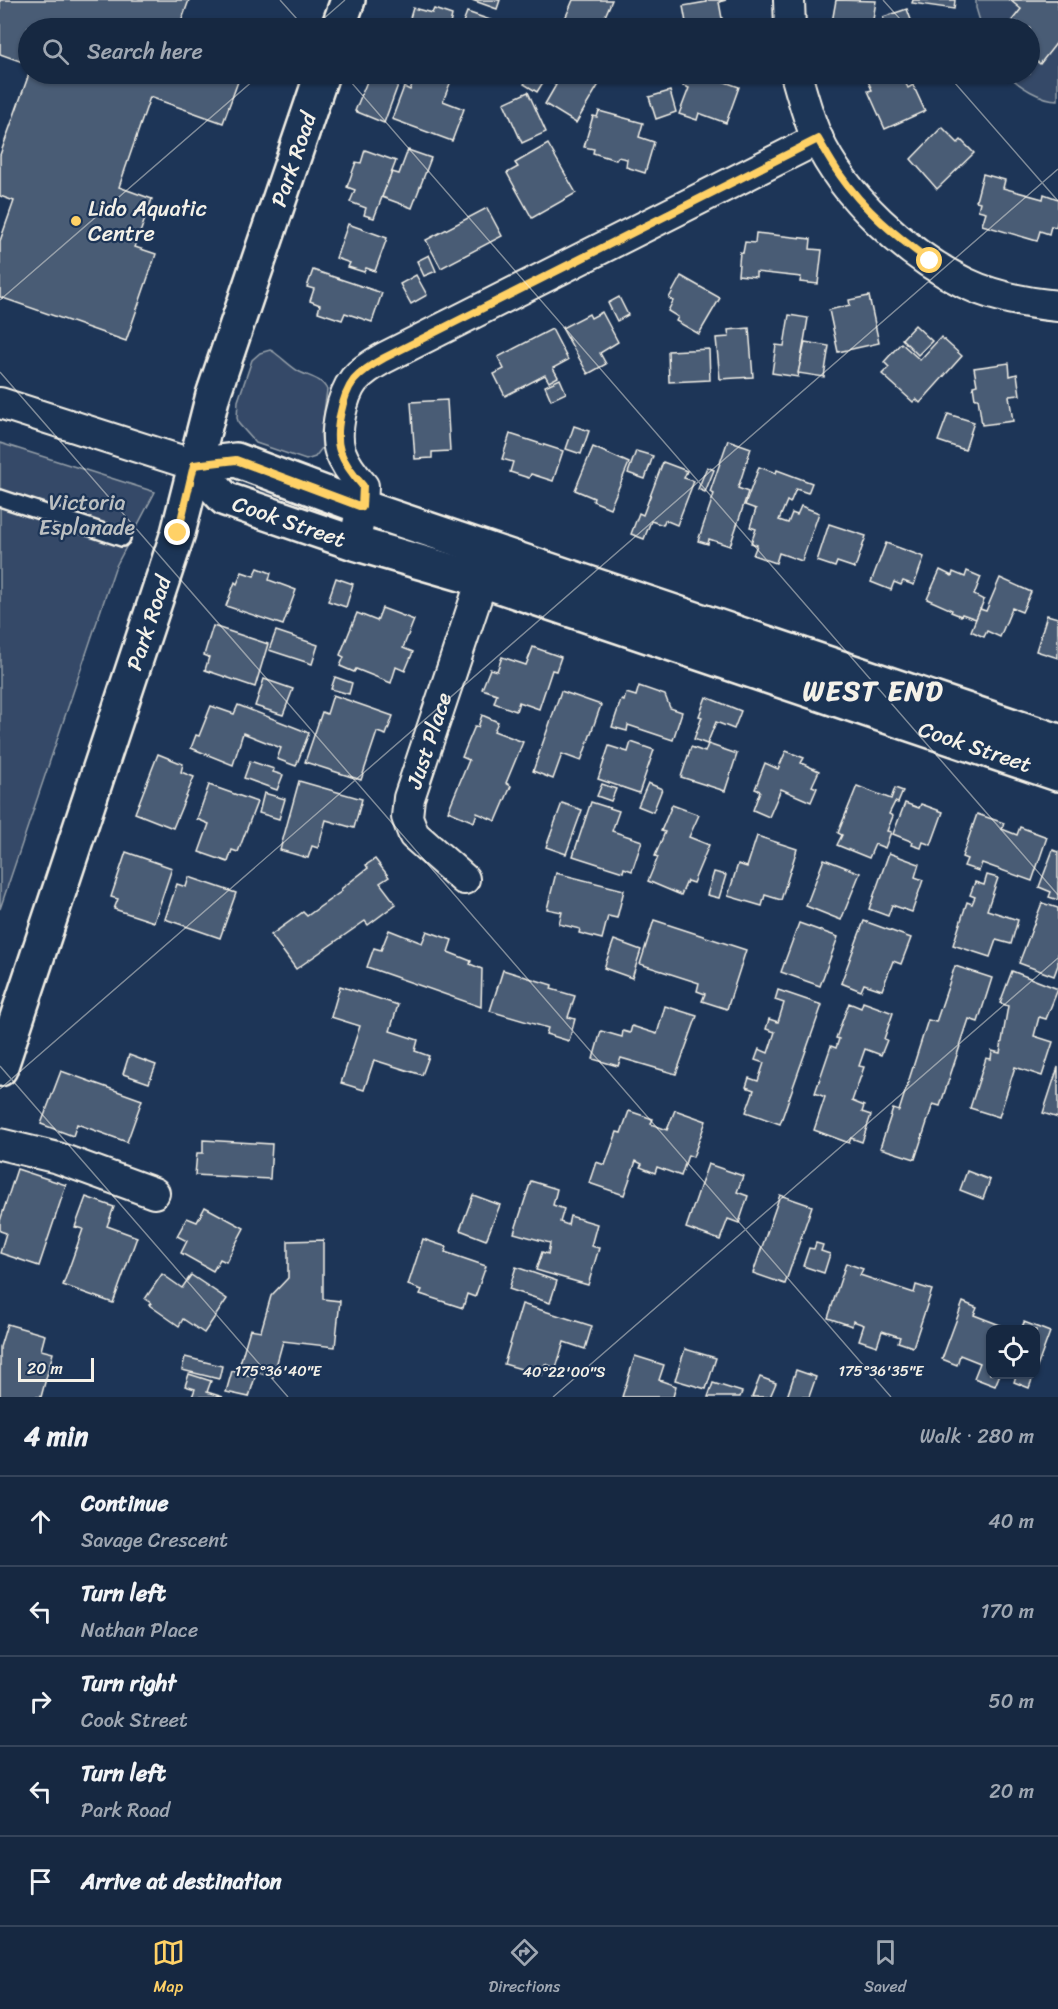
<!DOCTYPE html>
<meta charset="utf-8">
<style>
body{margin:0;font-family:Sriracha,sans-serif;background:#1f3048;color:#f1f3f6}
.controls{position:absolute;right:18px;bottom:18px;display:grid;overflow:hidden;border-radius:12px;box-shadow:0 2px 4px #0004}
.controls button{width:54px;height:54px;display:grid;place-items:center;padding:0;border:0;border-bottom:2px solid #35445a;background:#162841;color:#f1f3f6;font:30px sans-serif}
.scale{position:absolute;left:18px;bottom:15px;width:76px;box-sizing:border-box;padding-left:6px;border:3px solid #f4f1e8;border-top:0;font-size:16px;line-height:21px;white-space:nowrap;color:#f4f1e8;-webkit-text-stroke:4px #1d3557;paint-order:stroke}
.stop{position:absolute;width:18px;height:18px;margin:-14px;border:4px solid #ffd166;border-radius:50%;background:#fff}
.stop.end{background:#ffd166;border-color:#fff;box-shadow:0 2px 6px #0008}
.list{margin:0;padding:0;list-style:none}
h2{display:flex;justify-content:space-between;align-items:center;height:78px;margin:0;padding:0 24px;font-size:26px}
h2 small{font-size:20px;font-weight:400;color:#9ea6b1}
.list li{display:grid;grid-template-columns:39px 1fr auto;gap:18px;align-items:center;box-sizing:border-box;height:90px;padding:0 24px;border-top:2px solid #35445a}
.list b{display:block;font-size:22px;white-space:nowrap}
.list p{margin:0;font-size:20px;white-space:nowrap;color:#9ea6b1}
.list em{font-size:20px;font-style:normal;color:#9ea6b1}
.icon{flex:none;width:33px;height:33px;fill:none;stroke:currentColor;stroke-width:2;stroke-linecap:round;stroke-linejoin:round}
.map{position:relative;flex:none;width:1058px;height:1397px;overflow:hidden}
.search{position:absolute;background:#162841;box-shadow:0 2px 4px #0004;left:18px;right:18px;top:18px;height:66px;display:flex;align-items:center;gap:15px;box-sizing:border-box;padding:0 21px;border-radius:33px;color:#9ea6b1;font-size:22px}
.sheet{height:528px;background:#162841}
nav{display:flex;justify-content:space-around;align-items:center;box-sizing:border-box;height:84px;border-top:2px solid #35445a;background:#162841;font-size:16px;color:#9ea6b1}
nav a{display:grid;justify-items:center;gap:3px}
nav .on{color:#ffd166}
.map>svg:first-child{display:block}
</style>
<div class="map">
<svg width="1058" height="1397" viewBox="0 0 1058 1397">
<rect width="100%" height="100%" fill="#1d3557"/>
<filter id="ink" filterUnits="userSpaceOnUse"><feTurbulence type="fractalNoise" baseFrequency=".0167" numOctaves="2"/><feDisplacementMap in="SourceGraphic" scale="12" xChannelSelector="R" yChannelSelector="G"/><feConvolveMatrix kernelMatrix="1 2 1 2 8 2 1 2 1" color-interpolation-filters="sRGB"/></filter>
<g filter="url(#ink)">
<!-- green -->
<g fill="#354a67" stroke="#949ea8" stroke-width="1.5">
<path d="M976,0H1058V100C1041,100 1018,86 1008,74H1030V28H982L976,8Z"/>
<path d="M270,350L274,352C282,358 290,366 298,371C309,377 322,378 327,390L321,434L322,448L315,457L306,460L256,443L239,424L237,418L238,401L252,360L260,353Z"/>
<path d="M0,443L155,492L115,568L0,909Z"/>
</g>
<!-- building -->
<g fill="#485b74" stroke="#f4f1e8" stroke-width="1.5">
<path d="M0,0H189L179,28H28V64L0,54Z"/>
<path d="M472,0H500L497,9Z"/>
<path d="M573,0H612L600,28H561Z"/>
<path d="M706,0H726L719,2L723,24L730,23V28H687L683,6L706,2Z"/>
<path d="M836,0L876,1L872,26L862,25L861,28H831Z"/>
<path d="M913,0H955L954,9L912,3Z"/>
<path d="M1010,0H1058V41L1040,64L1030,56V28H1006L1021,9Z"/>
<path d="M413,8L432,13L434,9L452,15L450,24L458,26V28H407Z"/>
<path d="M907,9L914,28H887L883,17Z"/>
<path d="M467,12L493,21L490,28H471L462,25Z"/>
<path d="M29,74H234L240,76L223,123L150,97L119,187L152,199L135,247L156,254L126,341L0,297V241L14,201L0,196V155Z"/>
<path d="M370,74L398,85L384,123L355,111Z"/>
<path d="M422,74H447L453,76L443,101L464,109L452,141L392,119L404,87L410,90L414,79L420,81Z"/>
<path d="M524,74H605L576,123L545,104L556,85L545,79L537,92L524,84L529,76Z"/>
<path d="M688,74H703L739,87L726,123L699,113L697,120L679,114L689,88L683,86Z"/>
<path d="M880,74H901L908,88L913,85L925,111L885,129L868,91L872,90L867,79Z"/>
<path d="M670,91L676,112L656,119L649,97Z"/>
<path d="M528,92L546,132L522,143L504,103Z"/>
<path d="M599,111L643,123L639,137L654,142L645,173L626,167L627,159L618,157L616,160L593,153L594,149L584,147L593,116L597,117Z"/>
<path d="M942,127L958,143L961,140L974,153L937,189L911,159Z"/>
<path d="M548,144L576,193L532,218L507,173L518,167L515,163Z"/>
<path d="M365,150L396,161L374,218L364,215L366,208L350,202L355,190L347,187L356,162L361,163Z"/>
<path d="M408,150L431,158L412,208L382,197L392,172L399,174Z"/>
<path d="M983,174L1005,180L1003,188L1043,199L1044,194L1058,199V219L1056,227L1051,226L1049,234L1040,231L1037,241L982,225L986,212L978,210L980,202L976,201Z"/>
<path d="M487,208L502,236L441,268L426,240Z"/>
<path d="M348,224L387,238L375,271L366,268L364,272L348,267L350,263L336,258Z"/>
<path d="M756,233L811,239L810,249L822,250L818,284L800,282L801,277L756,272V277L738,275L740,252L743,253L745,242L755,243Z"/>
<path d="M429,255L436,271L424,276L417,261Z"/>
<path d="M313,270L382,293L372,322L345,313L342,320L318,312L320,305L310,301L314,289L307,287Z"/>
<path d="M416,275L427,295L411,304L400,284Z"/>
<path d="M681,276L720,298L699,334L676,321L678,317L668,311L673,301L669,298Z"/>
<path d="M869,296L879,343L838,352L829,310L850,305L849,300Z"/>
<path d="M619,297L628,315L617,321L608,303Z"/>
<path d="M602,312L618,342L600,353L606,364L588,374L562,328L589,314L591,318Z"/>
<path d="M789,315L808,318L798,377L772,373L776,345L784,346Z"/>
<path d="M915,325L932,341L918,355L902,339Z"/>
<path d="M749,328L753,377L720,379L716,338L729,337L728,330Z"/>
<path d="M552,329L568,360L553,368L558,377L549,382L545,375L505,396L494,374L504,369L498,357Z"/>
<path d="M941,337L962,356L920,403L916,399L913,402L882,374L889,367L884,362L901,343L920,360Z"/>
<path d="M805,342L829,346L824,377L798,373Z"/>
<path d="M709,349L710,380L669,382L668,351Z"/>
<path d="M1009,363L1010,376L1017,374L1020,395L1009,396L1013,421L982,425L978,398L975,399L973,386L977,385L974,368Z"/>
<path d="M560,379L566,393L551,400L545,386Z"/>
<path d="M447,400L450,451L432,452V458L415,459L411,402Z"/>
<path d="M948,414L974,422L965,450L938,441Z"/>
<path d="M574,426L589,431L581,454L566,449Z"/>
<path d="M510,434L563,451L553,481L531,474L529,478L510,472L513,462L502,459Z"/>
<path d="M728,440L751,448L738,488L748,492L730,546L709,539L708,544L698,541L714,494L710,492Z"/>
<path d="M593,447L629,463L610,508L593,501L594,498L575,490Z"/>
<path d="M636,451L653,456L645,479L628,473Z"/>
<path d="M663,462L687,471L684,478L694,481L677,525L665,520L663,525L651,521L644,539L631,534L639,513L643,515Z"/>
<path d="M707,467L714,470L705,492L698,489Z"/>
<path d="M759,467L776,473L777,470L812,483L808,493L796,489L790,503L787,501L779,520L788,523L792,513L797,515L801,506L819,513L802,561L779,553L776,563L753,555L757,545L751,543L756,529L750,527L756,509L745,505Z"/>
<path d="M829,524L866,536L855,568L837,562L835,567L817,561Z"/>
<path d="M886,543L924,557L914,585L903,581L901,585L894,582L891,590L871,582Z"/>
<path d="M258,568L271,573L269,580L296,590L283,625L226,606L235,582L237,584L242,572L254,576Z"/>
<path d="M940,570L952,576L953,572L965,577L967,571L981,577L974,595L984,600L976,619L962,614L961,616L951,612L952,610L927,599Z"/>
<path d="M336,578L353,584L346,607L328,601Z"/>
<path d="M1000,578L1031,592L1022,612L1012,608L1000,637L987,631L984,637L971,631L980,609L986,611Z"/>
<path d="M382,608L414,620L403,648L413,652L405,671L396,667L391,683L356,669L354,672L340,666L344,657L340,655L357,613L377,621Z"/>
<path d="M1047,615L1058,618V658L1036,651Z"/>
<path d="M213,626L268,644L255,687L205,670L209,657L204,655Z"/>
<path d="M276,631L318,645L312,664L269,650Z"/>
<path d="M533,647L561,657L556,671L552,670L539,709L519,702L516,711L494,703L497,694L482,689L490,669L497,671L502,657L526,665Z"/>
<path d="M335,677L352,683L349,694L331,689Z"/>
<path d="M264,679L293,689L283,715L255,706Z"/>
<path d="M639,686L665,695L670,708L682,712L673,740L628,725L627,731L612,727L621,700L624,701L626,693L636,696Z"/>
<path d="M561,691L601,705L581,761L562,754L553,779L533,771Z"/>
<path d="M333,695L393,716L386,735L377,732L361,780L305,762L322,712L327,714Z"/>
<path d="M706,697L741,711L734,729L716,722L707,744L694,739L702,717L699,716Z"/>
<path d="M238,705L309,733L296,766L277,759L281,748L243,733L233,765L191,748L196,735L199,736L211,706L234,714Z"/>
<path d="M482,715L498,722L494,731L523,742L506,783L511,786L496,821L477,813L474,822L448,811L469,760L462,757L475,726L478,727Z"/>
<path d="M631,742L654,750L639,793L598,779L609,746L628,752Z"/>
<path d="M708,744L737,754L725,791L681,777L691,747L705,752Z"/>
<path d="M786,751L804,758L801,763L819,771L812,786L817,788L811,802L781,789L769,817L753,810L760,791L755,789L765,763L778,769Z"/>
<path d="M158,754L183,764L181,772L194,777L173,828L135,813Z"/>
<path d="M250,761L274,769L273,772L283,775L277,790L244,778Z"/>
<path d="M299,781L362,799L354,828L326,820L318,848L312,846L308,858L280,850Z"/>
<path d="M648,783L662,789L653,812L638,806Z"/>
<path d="M602,784L616,789L611,801L597,796Z"/>
<path d="M209,785L257,802L238,852L232,850L228,862L199,852L209,824L197,819Z"/>
<path d="M857,786L891,799L895,788L903,791L898,803L895,802L889,814L893,816L887,831L891,832L885,848L875,844L869,858L837,845L842,835L838,833Z"/>
<path d="M264,793L285,799L279,819L259,813Z"/>
<path d="M591,802L619,811L612,831L642,841L632,871L624,868L623,872L573,856Z"/>
<path d="M562,803L582,810L566,854L546,847Z"/>
<path d="M905,803L919,808L921,804L943,812L931,845L923,842L921,848L912,845L913,842L893,834Z"/>
<path d="M672,805L699,815L689,837L709,845L693,883L687,881L681,895L648,881L658,857L655,856L665,832L661,831Z"/>
<path d="M977,814L1004,823L1002,829L1017,835L1020,827L1047,837L1032,881L982,863L979,871L964,866L967,859L962,857Z"/>
<path d="M757,836L797,849L781,900L765,895L762,906L728,896L738,864L747,867Z"/>
<path d="M1053,850L1058,852V900L1049,897L1051,892L1039,887Z"/>
<path d="M126,852L172,868L154,922L114,909L118,899L111,897Z"/>
<path d="M889,853L919,864L915,877L923,880L912,912L892,905L888,916L869,909Z"/>
<path d="M375,859L389,877L380,883L396,904L368,925L365,921L296,969L271,935L303,912L307,916L342,891L341,889L368,868L366,865Z"/>
<path d="M824,859L860,873L841,920L806,906Z"/>
<path d="M714,872L726,875L719,898L707,895Z"/>
<path d="M556,873L624,890L617,918L608,916L602,939L579,933L580,929L559,924L562,912L547,909Z"/>
<path d="M987,875L998,878L987,910L1018,920L1011,944L996,940L990,957L953,945L967,902L972,904L975,897L970,895L975,882L984,885Z"/>
<path d="M189,877L236,893L220,938L165,919L177,884L186,887Z"/>
<path d="M1042,903L1058,908V965L1054,976L1019,963Z"/>
<path d="M654,920L746,950L727,1009L702,1001L705,994L697,991L699,983L640,964Z"/>
<path d="M864,921L911,938L901,964L893,961L882,990L864,984L861,991L841,983Z"/>
<path d="M799,923L838,937L820,986L781,972Z"/>
<path d="M389,930L422,943L427,931L452,940L448,952L471,961L470,964L482,969L481,1007L367,967L374,948L381,950Z"/>
<path d="M614,940L641,950L632,978L604,968Z"/>
<path d="M955,966L992,978L978,1022L969,1019L940,1106L933,1104L915,1159L880,1148L893,1109L899,1111L928,1020L936,1022Z"/>
<path d="M503,970L552,985L551,989L575,996L568,1017L575,1019L569,1041L546,1034L548,1028L490,1011Z"/>
<path d="M1012,971L1058,989L1046,1019L1039,1017L1034,1036L1053,1042L1042,1076L1015,1067L999,1117L970,1108L986,1058L991,1059L992,1051L1000,1053L1008,1006L1000,1003Z"/>
<path d="M340,986L398,1005L390,1031L418,1040L415,1051L429,1056L422,1075L374,1060L364,1090L341,1083L360,1026L331,1017Z"/>
<path d="M778,990L822,1005L780,1124L746,1112L754,1090L746,1087L749,1078L758,1081L764,1063L755,1060L759,1049L768,1053L775,1032L766,1029L769,1019L778,1022L784,1003L775,1000Z"/>
<path d="M863,1002L893,1013L884,1039L887,1040L881,1055L865,1049L859,1066L864,1067L852,1101L864,1106L862,1112L871,1115L862,1142L851,1138L849,1143L814,1130L825,1097L815,1093L831,1046L836,1048L839,1039L836,1038L849,1003L861,1008Z"/>
<path d="M665,1006L697,1016L676,1074L621,1058L618,1066L593,1059L601,1031L622,1037L623,1031L630,1033L632,1026L657,1034Z"/>
<path d="M129,1055L156,1065L149,1083L123,1074Z"/>
<path d="M1058,1067V1118L1043,1113Z"/>
<path d="M61,1071L142,1100L127,1142L77,1124L73,1136L41,1124Z"/>
<path d="M675,1110L706,1121L693,1157L688,1155L681,1176L657,1167L655,1173L640,1167L642,1164L636,1161L624,1195L589,1183L596,1162L605,1165L617,1132L621,1133L629,1111L653,1119L651,1124L667,1130Z"/>
<path d="M203,1140L272,1144L270,1179L195,1175L197,1153H203Z"/>
<path d="M708,1164L743,1176L737,1192L748,1196L739,1223L728,1219L720,1240L686,1228Z"/>
<path d="M17,1169L66,1185L39,1266L0,1253L6,1233L0,1231V1221Z"/>
<path d="M967,1171L990,1180L983,1199L960,1190Z"/>
<path d="M531,1181L557,1189L553,1205L564,1209L560,1222L568,1225L570,1216L597,1224L591,1246L599,1248L588,1285L536,1270L542,1252L548,1254L550,1243L514,1233Z"/>
<path d="M473,1195L500,1205L486,1240L460,1230Z"/>
<path d="M780,1195L812,1206L785,1284L753,1273Z"/>
<path d="M86,1197L114,1207L107,1226L137,1237L113,1303L63,1285L83,1229L75,1227Z"/>
<path d="M205,1207L244,1228L226,1262L220,1259L213,1271L181,1253L187,1241L177,1236L187,1218L197,1222Z"/>
<path d="M423,1239L447,1247L445,1252L486,1266L475,1297L467,1294L463,1308L420,1294L422,1290L408,1285Z"/>
<path d="M323,1240V1299L340,1301L335,1347L283,1341L273,1377L239,1367L250,1329L261,1331L271,1296L288,1278V1241Z"/>
<path d="M816,1243L823,1245L821,1251L830,1254L824,1273L803,1266L809,1248L814,1249Z"/>
<path d="M846,1263L863,1269L860,1275L914,1293L916,1285L932,1290L913,1347L898,1342L900,1337L882,1331L877,1346L859,1340L864,1325L853,1321L852,1326L828,1318Z"/>
<path d="M516,1267L557,1281L550,1303L509,1289Z"/>
<path d="M162,1274L182,1288L191,1275L227,1299L204,1333L183,1319L179,1326L149,1305L151,1303L145,1299Z"/>
<path d="M963,1302L977,1308L974,1315L1013,1330H990V1374H1000L995,1386L974,1378L980,1363L960,1355L957,1365L942,1359Z"/>
<path d="M522,1304L592,1326L585,1349L564,1342L556,1368L545,1364L542,1375L504,1364Z"/>
<path d="M1024,1322L1050,1332L1036,1370V1330H1021Z"/>
<path d="M7,1324L45,1335L41,1350L53,1353L41,1397H0V1347Z"/>
<path d="M685,1349L716,1358L706,1389L675,1380Z"/>
<path d="M635,1356L664,1365L659,1380L676,1386L673,1397H622Z"/>
<path d="M185,1357L222,1366L219,1379L182,1370Z"/>
<path d="M796,1370L816,1377L809,1397H787Z"/>
<path d="M232,1371L255,1377L249,1397L226,1392Z"/>
<path d="M189,1374L211,1381L207,1392L223,1397H192L195,1389L185,1386Z"/>
<path d="M1012,1374H1034L1029,1388L1014,1382L1016,1376Z"/>
<path d="M760,1377L776,1383L770,1397H752Z"/>
<path d="M713,1383L742,1392L740,1397H708Z"/>
</g>
<g fill="none" stroke-linecap="round" stroke-linejoin="round">
<!-- service casing -->
<g stroke="#f4f1e8" stroke-width="20">
<path id="service" d="M0,498L122,538"/>
</g>
<!-- minor casing -->
<g stroke="#f4f1e8" stroke-width="34">
<g id="minor">
<path d="M789,0L790,28"/>
<path d="M796,74C802,95 808,118 817,138C844,197 908,255 965,283C994,297 1026,303 1058,306"/>
<path d="M0,403L194,465"/>
<path d="M354,543L362,507L363,486C354,476 345,465 340,451C334,433 342,395 354,380C362,371 373,364 384,358L818,139"/>
<path id="s1" d="M464,879L414,835L407,817L409,798L482,580"/>
<path d="M0,1144L58,1158L154,1193"/>
</g>
</g>
<!-- tertiary casing -->
<g stroke="#f4f1e8" stroke-width="38">
<g id="tertiary">
<path id="s2" d="M194,465L225,499L354,543L482,580L1058,774"/>
<path d="M194,465L236,460L362,507L1058,741"/>
</g>
</g>
<!-- secondary casing -->
<g stroke="#f4f1e8" stroke-width="38">
<g id="secondary">
<path d="M338,28L348,0"/>
<path id="s3" d="M0,1069L178,533L213,395L322,74"/>
</g>
</g>
<!-- service -->
<use href="#service" stroke="#1d3557" stroke-width="15"/>
<!-- minor -->
<use href="#minor" stroke="#1d3557" stroke-width="30"/>
<!-- tertiary -->
<use href="#tertiary" stroke="#1d3557" stroke-width="33"/>
<!-- secondary -->
<use href="#secondary" stroke="#1d3557" stroke-width="33"/>
</g>
</g>
<g fill="none" stroke-linecap="round" stroke-linejoin="round" filter="url(#ink)">
<!-- route -->
<path stroke="#ffd166" stroke-width="8" d="M178,533L194,465L236,460L362,507L363,486C354,476 345,465 340,451C334,434 342,395 354,380C362,371 373,364 384,358L818,139C825,151 832,164 840,175C864,210 896,236 930,261"/>
</g>
<!-- ticks -->
<path fill="none" stroke="#f4f1e8" stroke-width="1.5" stroke-opacity="0.45" d="M280,0L305,28M883,0L908,28M313,28L345,0M344,74L1058,895M947,74L1058,201M0,300L261,74M0,372L891,1397M0,1066L288,1397M0,1089L1058,169M553,1397L1058,958"/>
<!-- markers -->
<circle fill="#ffd166" stroke="#1d3557" stroke-width="2" cx="76" cy="221" r="6"/>
<g text-anchor="middle" dominant-baseline="central" stroke-width="4.5" stroke-linejoin="round" paint-order="stroke">
<!-- street labels -->
<g font-size="22" fill="#f4f1e8" stroke="#1d3557">
<text stroke="none"><textPath href="#s3" startOffset="956">Park Road</textPath></text>
<text stroke="none"><textPath href="#s2" startOffset="114">Cook Street</textPath></text>
<text stroke="none"><textPath href="#s3" startOffset="470">Park Road</textPath></text>
<text stroke="none"><textPath href="#s1" startOffset="166">Just Place</textPath></text>
<text stroke="none"><textPath href="#s2" startOffset="836">Cook Street</textPath></text>
</g>
<!-- poi labels -->
<g font-size="22" fill="#f4f1e8" stroke="#1d3557" text-anchor="start">
<text x="88" y="208">Lido Aquatic<tspan x="88" dy="25">Centre</tspan></text>
</g>
<!-- park labels -->
<g font-size="22" fill="#bbbfc1" stroke="#1d3557">
<text x="87" y="502">Victoria<tspan x="87" dy="25">Esplanade</tspan></text>
</g>
<!-- district labels -->
<g font-size="28" font-weight="bold" letter-spacing="1.5" fill="#f4f1e8" stroke="#1d3557">
<text x="873" y="690">WEST END</text>
</g>
</g>
<g font-size="15" text-anchor="middle" fill="#f4f1e8" stroke="#1d3557" stroke-width="4.5" stroke-linejoin="round" paint-order="stroke">
<text x="278" y="1376">175°36'40"E</text>
<text x="881" y="1376">175°36'35"E</text>
<text x="564" y="1377">40°22'00"S</text>
</g>
</svg>
<div class="controls">
<button><svg class="icon" aria-label="locate" viewBox="0 0 24 24"><circle cx="12" cy="12" r="6"/><path d="M12 2v4M12 18v4M2 12h4M18 12h4"/></svg></button>
</div>
<div class="scale">20 m</div>
<div class="stop" style="left:930px;top:261px"></div>
<div class="stop end" style="left:178px;top:533px"></div>
<div class="search"><svg class="icon" aria-label="search" viewBox="0 0 24 24"><circle cx="10" cy="10" r="6"/><path d="M15 15l6 6"/></svg>Search here</div>
</div>
<section class="sheet">
<h2>4 min<small>Walk · 280 m</small></h2>
<ul class="list">
<li><svg class="icon" aria-label="ahead" viewBox="0 0 24 24"><path d="M12 20V5M6 11l6-6 6 6"/></svg><div><b>Continue</b><p>Savage Crescent</p></div><em>40 m</em></li>
<li><svg class="icon" aria-label="left" viewBox="0 0 24 24"><path d="M17 20v-9H6M10 6l-5 5 5 5"/></svg><div><b>Turn left</b><p>Nathan Place</p></div><em>170 m</em></li>
<li><svg class="icon" aria-label="right" viewBox="0 0 24 24"><path d="M7 20v-9h11M14 6l5 5-5 5"/></svg><div><b>Turn right</b><p>Cook Street</p></div><em>50 m</em></li>
<li><svg class="icon" aria-label="left" viewBox="0 0 24 24"><path d="M17 20v-9H6M10 6l-5 5 5 5"/></svg><div><b>Turn left</b><p>Park Road</p></div><em>20 m</em></li>
<li><svg class="icon" aria-label="arrive" viewBox="0 0 24 24"><path d="M6 21V4h12l-3 4 3 4H6"/></svg><div><b>Arrive at destination</b></div></li>
</ul>
</section>
<nav>
<a class="on"><svg class="icon" aria-label="map" viewBox="0 0 24 24"><path d="M3 6l6-2 6 2 6-2v14l-6 2-6-2-6 2zM9 4v14M15 6v14"/></svg>Map</a>
<a><svg class="icon" aria-label="directions" viewBox="0 0 24 24"><path d="M12 3l9 9-9 9-9-9zM9 14v-3h6M13 9l2 2-2 2"/></svg>Directions</a>
<a><svg class="icon" aria-label="saved" viewBox="0 0 24 24"><path d="M7 4h10v16l-5-4-5 4z"/></svg>Saved</a>
</nav>
